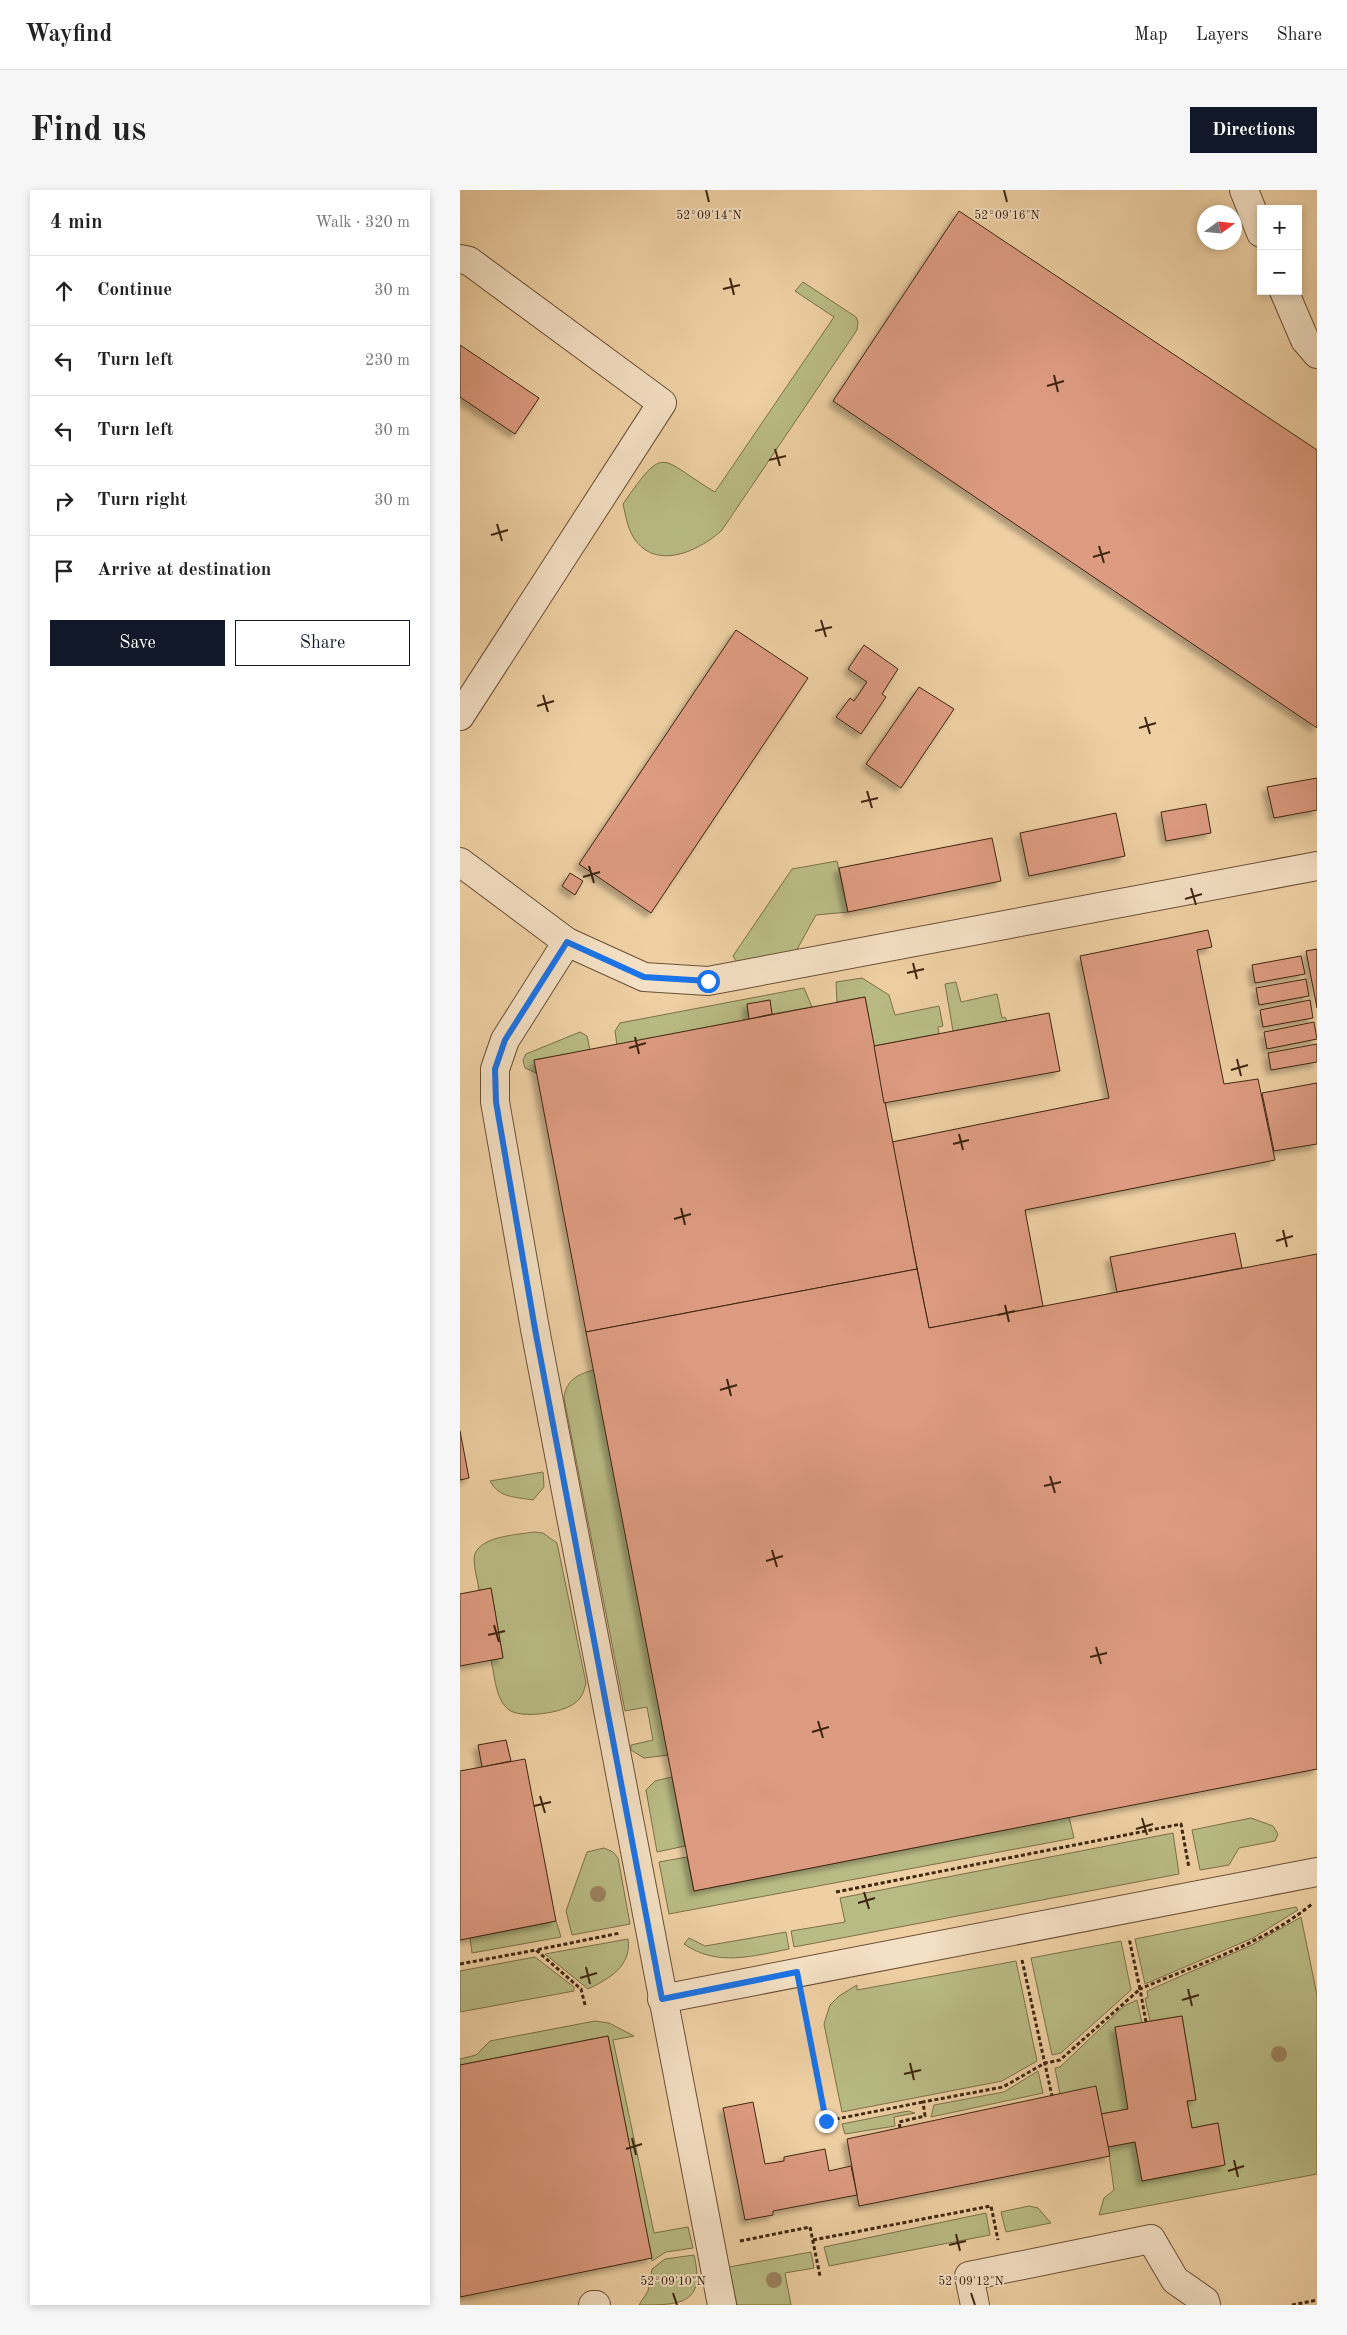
<!DOCTYPE html>
<meta charset="utf-8">
<style>
body{margin:0;font-family:"Old Standard TT",serif;background:#f6f6f6;color:#222}
.controls{position:absolute;right:15px;top:15px;display:grid;overflow:hidden;border-radius:0px;box-shadow:0 2px 8px #0003}
.controls button{width:45px;height:45px;display:grid;place-items:center;padding:0;border:0;border-bottom:1px solid #e0e0e0;background:#fff;color:#222;font:25px sans-serif}
.compass{position:absolute;left:737px;top:15px;width:45px;height:45px;border-radius:50%;background:#fff;box-shadow:0 2px 8px #0003;rotate:75deg}
.stop{position:absolute;width:15px;height:15px;margin:-11px;border:4px solid #1a73e8;border-radius:50%;background:#fff}
.stop.end{background:#1a73e8;border-color:#fff;box-shadow:0 1px 5px #0008}
.list{margin:0;padding:0;list-style:none}
h2{display:flex;justify-content:space-between;align-items:center;height:65px;margin:0;padding:0 20px;font-size:21px}
h2 small{font-size:16px;font-weight:400;color:#767676}
.list li{display:grid;grid-template-columns:32px 1fr auto;gap:15px;align-items:center;box-sizing:border-box;height:70px;padding:0 20px;border-top:1px solid #e0e0e0}
.list b{display:block;font-size:19px;white-space:nowrap}
.list em{font-size:16px;font-style:normal;color:#767676}
.actions{display:flex;gap:10px;padding:15px 20px}
.actions a{flex:1;padding:11px 0;border:1px solid #111827;border-radius:0px;text-align:center;font-size:18px;color:#111827}
.actions .main{background:#111827;color:#fff}
.icon{flex:none;width:28px;height:28px;fill:none;stroke:currentColor;stroke-width:2;stroke-linecap:round;stroke-linejoin:round}
.map{position:relative;flex:none;width:857px;height:2115px;overflow:hidden;border-radius:0px}
header{display:flex;align-items:center;gap:30px;box-sizing:border-box;height:70px;padding:0 25px;background:#fff;border-bottom:1px solid #e0e0e0}
header strong{font-size:24px}
nav{display:flex;gap:28px;margin-inline-start:auto;font-size:18px}
.intro{display:flex;align-items:center;justify-content:space-between;box-sizing:border-box;height:120px;padding:0 30px}
h1{margin:0;font-size:35px}
.button{padding:12px 22px;border-radius:0px;background:#111827;color:#fff;font-size:18px;font-weight:700}
main{display:flex;gap:30px;padding:0 30px}
aside{flex:1;background:#fff;border-radius:0px;box-shadow:0 2px 8px #0003}
.map>svg:first-child{display:block}
</style>
<header>
<strong>Wayfind</strong>
<nav><a>Map</a><a>Layers</a><a>Share</a></nav>
</header>
<div class="intro"><h1>Find us</h1><a class="button">Directions</a></div>
<main>
<aside>
<h2>4 min<small>Walk · 320 m</small></h2>
<ul class="list">
<li><svg class="icon" aria-label="ahead" viewBox="0 0 24 24"><path d="M12 20V5M6 11l6-6 6 6"/></svg><div><b>Continue</b></div><em>30 m</em></li>
<li><svg class="icon" aria-label="left" viewBox="0 0 24 24"><path d="M17 20v-9H6M10 6l-5 5 5 5"/></svg><div><b>Turn left</b></div><em>230 m</em></li>
<li><svg class="icon" aria-label="left" viewBox="0 0 24 24"><path d="M17 20v-9H6M10 6l-5 5 5 5"/></svg><div><b>Turn left</b></div><em>30 m</em></li>
<li><svg class="icon" aria-label="right" viewBox="0 0 24 24"><path d="M7 20v-9h11M14 6l5 5-5 5"/></svg><div><b>Turn right</b></div><em>30 m</em></li>
<li><svg class="icon" aria-label="arrive" viewBox="0 0 24 24"><path d="M6 21V4h12l-3 4 3 4H6"/></svg><div><b>Arrive at destination</b></div></li>
</ul>
<div class="actions"><a class="main">Save</a><a>Share</a></div>
</aside>
<div class="map">
<svg width="857" height="2115" viewBox="0 0 857 2115">
<defs>
<filter id="shadow"><feDropShadow dx="-4.5" dy="4.5" stdDeviation="2.5" flood-color="#0004"/></filter>
</defs>
<rect width="100%" height="100%" fill="#eed0a4"/>
<filter id="stains"><feTurbulence type="fractalNoise" baseFrequency=".004" numOctaves="4"/><feColorMatrix values="0 0 0 0 .2 0 0 0 0 .09 0 0 0 0 .02 0 0 0 .5 -.17"/></filter>
<radialGradient id="worn" r=".72"><stop offset=".6" stop-color="#630" stop-opacity="0"/><stop offset="1" stop-color="#630" stop-opacity=".3"/></radialGradient>
<!-- green -->
<g fill="#b9bb85" stroke="#7c704a">
<path d="M343,92L396,127L398,132L397,140L262,340C242,359 199,381 176,351C168,341 166,327 163,314C206,252 199,269 255,302L374,127L335,101Z"/>
<path d="M377,671L388,722L356,725L335,763L278,774L273,766L332,679Z"/>
<path d="M402,788L429,805L435,825L479,816L483,836L478,837L479,844L414,856L405,807L377,812L376,792Z"/>
<path d="M496,792L501,812L537,804L542,828L545,827L547,831L493,841L485,794Z"/>
<path d="M344,798L352,817L312,824L309,810L287,815L289,829L157,855L155,841L160,833Z"/>
<path d="M120,842L127,846L130,860L74,870L76,883L65,878L63,870L66,864Z"/>
<path d="M134,1180L208,1565L184,1568L171,1560V1555L193,1550L187,1517L165,1521L104,1208C106,1190 118,1184 134,1180Z"/>
<path d="M83,1282L84,1297L73,1310C56,1307 39,1308 30,1291Z"/>
<path d="M74,1342L83,1343L97,1353L126,1493C124,1501 122,1508 115,1513C103,1523 62,1529 49,1520C35,1509 35,1486 31,1470L43,1467L31,1399L19,1400C18,1391 14,1379 14,1369C15,1346 57,1345 74,1342Z"/>
<path d="M212,1587L225,1656L197,1662L186,1600L195,1591Z"/>
<path d="M609,1627L614,1648L209,1724L199,1672L227,1667L234,1701Z"/>
<path d="M791,1628L813,1636L818,1644L815,1651L779,1658L769,1675L740,1680L732,1640Z"/>
<path d="M713,1643L719,1684L334,1757L331,1741L385,1732L380,1708Z"/>
<path d="M144,1658L153,1662L158,1668L170,1734L112,1745L106,1721L127,1662Z"/>
<path d="M836,1717L838,1720L793,1748L685,1794L675,1749Z"/>
<path d="M841,1727L857,1805V1984L639,2025L644,2008L654,2000L648,1957L675,1952L683,1991L764,1975L758,1933L732,1938L727,1911L736,1909L722,1826L690,1831L685,1808H688L687,1801L792,1755Z"/>
<path d="M96,1731L101,1747L12,1763L10,1748Z"/>
<path d="M326,1742L329,1759C293,1766 257,1777 224,1754L229,1748L245,1756Z"/>
<path d="M168,1749C172,1776 149,1789 128,1799L85,1764Z"/>
<path d="M661,1751L671,1800L601,1863L592,1865L571,1768Z"/>
<path d="M75,1767L114,1797V1801L0,1822V1781Z"/>
<path d="M556,1771L577,1871L542,1891L382,1922L364,1834L370,1815L379,1806L397,1795V1800Z"/>
<path d="M677,1810L682,1833L655,1838L668,1919L641,1924L600,1904L595,1878L600,1877L664,1816Z"/>
<path d="M135,1831L149,1833L174,1846L153,1850L194,2043L228,2037L233,2058L206,2062L192,2071L148,1846L0,1875V1869L16,1865L30,1851Z"/>
<path d="M578,1881L583,1903L471,1927L474,1915L544,1902Z"/>
<path d="M448,1921L455,1923L434,1927L435,1936L385,1944L382,1934Z"/>
<path d="M569,2016L578,2018L591,2033L546,2042L541,2022Z"/>
<path d="M526,2023L530,2045L369,2076L364,2057Z"/>
<path d="M351,2062L354,2078L325,2083L331,2115H277L269,2077Z"/>
<path d="M234,2065C246,2115 220,2115 179,2115L188,2101L192,2079L205,2069Z"/>
</g>
<!-- building -->
<g fill="#dd9b81" stroke="#3f2610" filter="url(#shadow)">
<path d="M499,21L857,260V538L373,211Z"/>
<path d="M0,155L79,208L55,244L0,207Z"/>
<path d="M276,440L348,488L191,723L119,674Z"/>
<path d="M404,455L438,479L422,504L426,507L401,544L376,527L390,508L394,511L407,492L388,479Z"/>
<path d="M459,497L494,519L441,598L406,574Z"/>
<path d="M857,588V620L814,628L807,597Z"/>
<path d="M746,614L751,643L706,651L701,622Z"/>
<path d="M656,623L665,666L569,686L560,643Z"/>
<path d="M532,648L541,691L388,722L379,678Z"/>
<path d="M110,683L123,691L115,705L102,696Z"/>
<path d="M748,740L752,757L737,760L764,894L798,889L815,970L565,1020L583,1116L469,1138L432,952L649,908L620,766Z"/>
<path d="M857,759V818L846,761Z"/>
<path d="M841,766L845,784L795,793L792,775Z"/>
<path d="M846,789L849,806L799,815L796,798Z"/>
<path d="M405,807L457,1079L126,1142L74,870Z"/>
<path d="M310,810L312,824L289,829L287,814Z"/>
<path d="M850,810L853,828L803,837L800,820Z"/>
<path d="M589,823L600,881L424,913L414,856Z"/>
<path d="M854,832L857,849L807,859L804,842Z"/>
<path d="M857,854V872L811,880L808,863Z"/>
<path d="M857,893V954L814,961L802,903Z"/>
<path d="M775,1043L782,1078L657,1102L650,1067Z"/>
<path d="M857,1064V1579L234,1701L126,1142L457,1079L469,1138Z"/>
<path d="M0,1241L9,1288L0,1290Z"/>
<path d="M31,1398L43,1468L0,1476V1404Z"/>
<path d="M46,1550L51,1571L22,1577L18,1555Z"/>
<path d="M65,1569L96,1731L0,1750V1581Z"/>
<path d="M722,1826L736,1910L727,1911L732,1938L758,1933L765,1975L682,1991L675,1952L648,1957L641,1924L668,1919L655,1837Z"/>
<path d="M148,1846L192,2068L0,2107V1875Z"/>
<path d="M636,1896L650,1966L399,2016L387,1949Z"/>
<path d="M293,1912L305,1974L324,1971V1967L365,1959L369,1981L391,1976L397,2005L313,2021V2025L285,2030L263,1918Z"/>
</g>
<g fill="none" stroke-linecap="round" stroke-linejoin="round">
<!-- minor casing -->
<g stroke="#6b5035" stroke-width="30">
<g id="minor">
<path d="M784,0L801,43"/>
<path d="M0,69L9,71L202,213L0,526"/>
<path d="M824,101L845,150L857,164"/>
<path d="M0,672L107,752"/>
<path d="M202,1809L857,1682"/>
<path d="M133,2115H136"/>
<path d="M262,2115L75,1139L35,912V879L45,850L107,752L184,787L248,791L857,676"/>
<path d="M515,2115L509,2086L691,2049L715,2090L745,2111L746,2115"/>
</g>
</g>
<!-- path -->
<g stroke="#3f2610" stroke-width="3" stroke-dasharray="4 2.5" stroke-linecap="butt">
<path d="M376,1702L721,1634L729,1678"/>
<path d="M562,1770L592,1906"/>
<path d="M0,1774L76,1760"/>
<path d="M343,1813L366,1931L463,1912"/>
<path d="M125,1815L121,1799L76,1760L160,1743"/>
<path d="M686,1832L680,1799C738,1774 803,1754 852,1714"/>
<path d="M440,1938L439,1932L465,1926L463,1912L543,1897L585,1873L600,1870L680,1799L669,1748"/>
<path d="M353,2050L531,2016L538,2050"/>
<path d="M280,2051L350,2037L360,2086"/>
<path d="M832,2115L857,2110"/>
</g>
<!-- minor -->
<use href="#minor" stroke="#f4e0c4" stroke-width="28"/>
</g>
<!-- trees -->
<g fill="#9b835f">
<circle cx="138" cy="1704" r="8"/>
<circle cx="819" cy="1864" r="8"/>
<circle cx="314" cy="2090" r="8"/>
</g>
<g fill="none" stroke-linecap="round" stroke-linejoin="round">
<!-- route -->
<path stroke="#1a73e8" stroke-width="6" d="M248,791L184,787L107,752L45,850L35,879L36,912L75,1139L202,1809L337,1782L366,1931"/>
</g>
<!-- ticks -->
<path fill="none" stroke="#3f2610" stroke-width="2" d="M246,0L249,12M544,0L547,12M270,88L274,105M263,99L280,95M594,185L598,202M587,196L604,191M315,259L320,276M309,270L326,266M37,334L42,351M31,345L48,340M639,356L644,373M633,367L650,362M361,430L366,447M355,441L372,437M83,505L88,522M77,516L94,511M685,527L690,544M679,538L696,533M407,601L412,618M401,612L418,608M129,676L134,693M123,687L140,682M731,698L736,715M725,709L742,704M453,773L457,789M447,783L464,779M175,847L179,864M169,858L186,853M777,869L781,886M771,880L788,875M499,944L503,960M493,954L509,950M221,1018L225,1035M214,1029L231,1024M823,1040L827,1057M816,1051L833,1046M545,1115L549,1132M538,1125L555,1121M267,1189L271,1206M260,1200L277,1195M590,1286L595,1303M584,1296L601,1292M312,1360L317,1377M306,1371L323,1366M34,1435L39,1452M28,1445L45,1441M636,1457L641,1474M630,1467L647,1463M358,1531L363,1548M352,1542L369,1537M80,1606L85,1623M74,1616L91,1612M682,1628L687,1645M676,1639L693,1634M404,1702L409,1719M398,1713L415,1708M126,1777L130,1794M120,1788L137,1783M728,1799L732,1816M722,1810L739,1805M450,1873L454,1890M444,1884L461,1880M172,1948L176,1965M166,1959L182,1954M774,1970L778,1987M768,1981L784,1976M496,2044L500,2061M489,2055L506,2051M213,2103L217,2115M511,2103L515,2115"/>
<g font-size="12" text-anchor="middle" fill="#3f2610" stroke="#f4e0c4" stroke-width="4" stroke-linejoin="round" paint-order="stroke">
<text x="249" y="29">52°09'14"N</text>
<text x="547" y="29">52°09'16"N</text>
<text x="213" y="2095">52°09'10"N</text>
<text x="511" y="2095">52°09'12"N</text>
</g>
<rect width="100%" height="100%" filter="url(#stains)"/>
<rect width="100%" height="100%" fill="url(#worn)"/>
</svg>
<div class="controls">
<button>+</button>
<button>−</button>
</div>
<svg class="compass" viewBox="-18 -18 36 36"><path d="M0-13l5 13h-10z" fill="#e53935"/><path d="M0 13l5-13h-10z" fill="#767676"/></svg>
<div class="stop" style="left:248px;top:791px"></div>
<div class="stop end" style="left:366px;top:1931px"></div>
</div>
</main>
